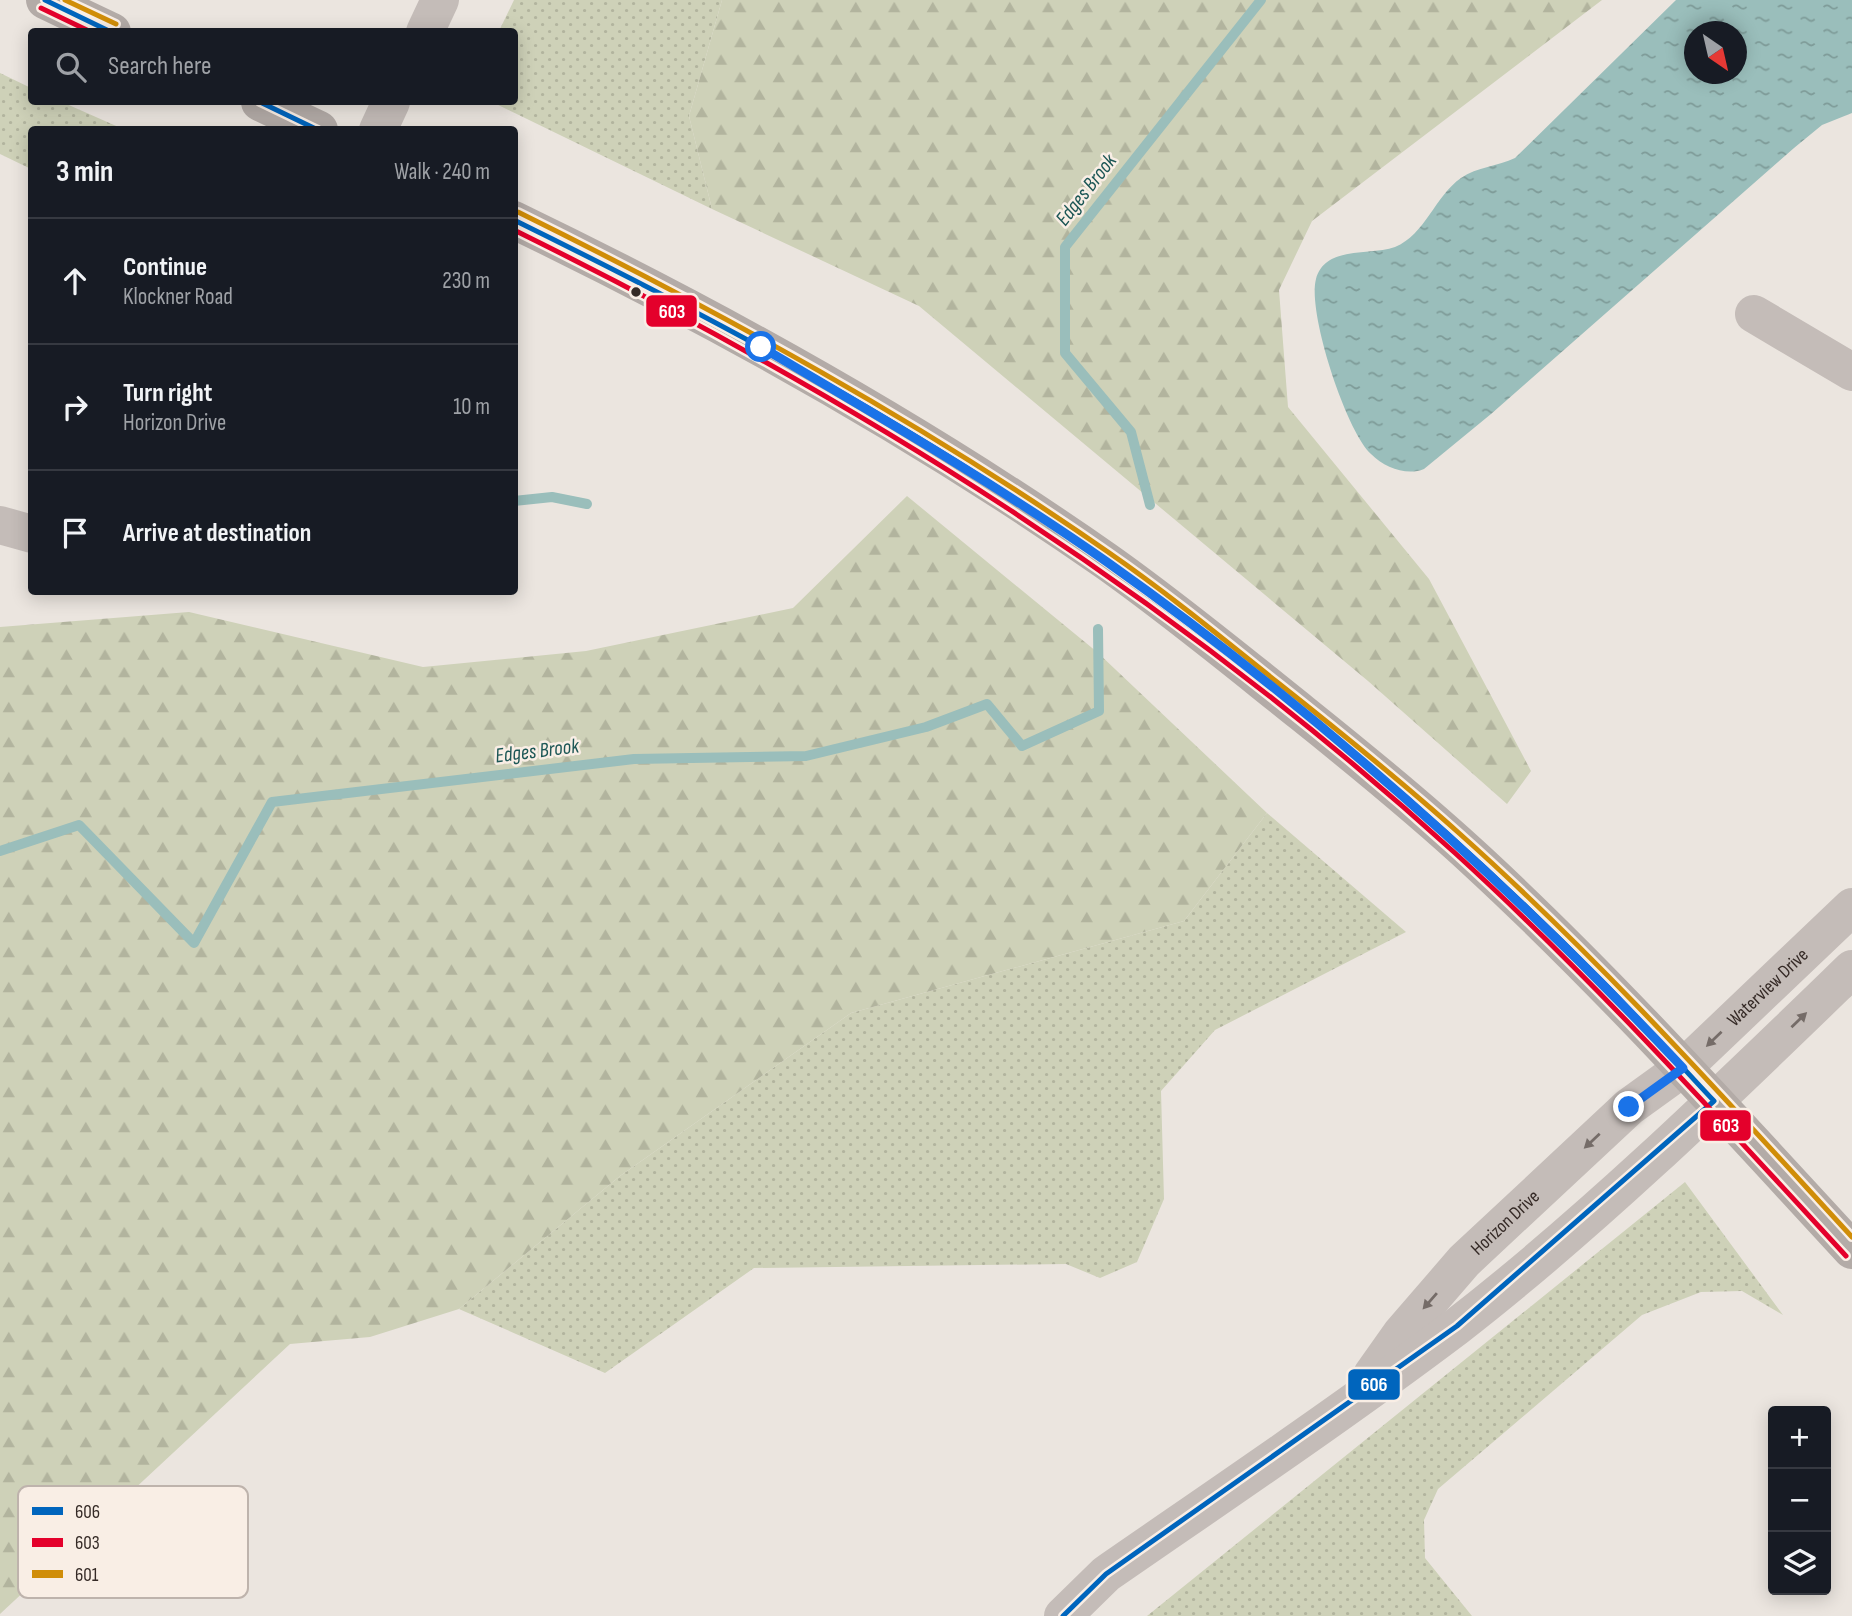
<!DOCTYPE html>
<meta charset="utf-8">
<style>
body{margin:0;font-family:"Sofia Sans Condensed",sans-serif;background:#242831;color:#f1f3f6}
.controls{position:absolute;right:21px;bottom:21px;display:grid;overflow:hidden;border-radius:7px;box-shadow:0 4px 18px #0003}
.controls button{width:63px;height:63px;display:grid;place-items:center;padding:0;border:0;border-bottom:2px solid #363941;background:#171b24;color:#f1f3f6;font:35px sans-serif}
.compass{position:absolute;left:1684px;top:21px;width:63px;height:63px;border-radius:50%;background:#171b24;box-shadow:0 4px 18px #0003;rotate:146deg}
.stop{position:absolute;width:21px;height:21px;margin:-16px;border:5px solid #1a73e8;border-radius:50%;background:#fff}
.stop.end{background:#1a73e8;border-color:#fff;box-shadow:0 2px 7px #0008}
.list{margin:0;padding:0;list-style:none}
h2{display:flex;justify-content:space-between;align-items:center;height:91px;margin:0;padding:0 28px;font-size:30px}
h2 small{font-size:23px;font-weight:400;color:#9ea1a6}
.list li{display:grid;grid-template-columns:46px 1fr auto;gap:21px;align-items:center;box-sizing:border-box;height:126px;padding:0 28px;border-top:2px solid #363941}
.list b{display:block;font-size:26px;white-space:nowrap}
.list p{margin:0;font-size:23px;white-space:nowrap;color:#9ea1a6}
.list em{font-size:23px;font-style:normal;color:#9ea1a6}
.icon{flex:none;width:38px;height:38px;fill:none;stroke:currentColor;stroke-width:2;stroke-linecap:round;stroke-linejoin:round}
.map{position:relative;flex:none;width:1852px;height:1616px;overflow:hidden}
.search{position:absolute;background:#171b24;box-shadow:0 4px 18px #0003;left:28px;top:28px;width:490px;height:77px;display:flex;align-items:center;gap:18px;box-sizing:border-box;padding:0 24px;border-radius:7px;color:#9ea1a6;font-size:26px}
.panel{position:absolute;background:#171b24;box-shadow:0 4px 18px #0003;left:28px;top:126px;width:490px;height:469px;border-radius:7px}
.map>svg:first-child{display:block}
</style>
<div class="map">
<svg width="1852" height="1616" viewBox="0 0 1852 1616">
<defs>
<pattern id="grass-dots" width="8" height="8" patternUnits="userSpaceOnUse" patternTransform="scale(1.75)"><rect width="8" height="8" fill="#ced1b8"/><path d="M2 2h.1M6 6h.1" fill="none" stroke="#b2b49e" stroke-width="1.8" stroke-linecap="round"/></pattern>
<pattern id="forest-firs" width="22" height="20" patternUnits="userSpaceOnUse" patternTransform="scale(1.75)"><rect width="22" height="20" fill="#ced1b8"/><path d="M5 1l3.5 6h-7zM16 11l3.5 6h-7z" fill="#b2b49e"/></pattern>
<pattern id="water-ripples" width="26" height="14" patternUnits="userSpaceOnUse" patternTransform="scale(1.75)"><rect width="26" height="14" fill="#9abebb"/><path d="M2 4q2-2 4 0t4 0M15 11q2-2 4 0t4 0" fill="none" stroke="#7e9b98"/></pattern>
</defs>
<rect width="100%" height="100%" fill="#ebe5df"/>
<!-- grass -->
<g fill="url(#grass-dots)">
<path d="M514,0H722L689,116L712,209L492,102H514V32L499,31Z"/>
<path d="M0,73L31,88L32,102H62L123,129L32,130L31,169L0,154Z"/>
<path d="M1267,813L1406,932L1215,1030L1161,1091L1164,1199L1137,1262L1100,1278L1066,1264L754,1268L605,1373L459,1309L620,1176L851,1013L1184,921Z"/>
<path d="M1685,1182L1783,1315L1742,1291L1701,1292L1642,1315L1438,1489L1424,1520L1425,1558L1472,1616H1147Z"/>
</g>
<!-- forest -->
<g fill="url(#forest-firs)">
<path d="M722,0H1602L1312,221L1279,290L1288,407L1429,579L1531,771L1507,804L1368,681L919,306L712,209L689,116Z"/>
<path d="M907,496L1097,652L1267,813L1184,921L851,1013L620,1176L459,1309L370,1337L290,1344L0,1614V627L189,612L423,667L586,651L793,608Z"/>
</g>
<!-- water -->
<path fill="url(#water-ripples)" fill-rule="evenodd" d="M1676,0H1852V113L1822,125L1794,148L1491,414L1424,469C1407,476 1385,468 1371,454C1346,431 1307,312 1316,279C1325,245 1371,256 1395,247C1425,235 1435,196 1461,178C1477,167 1498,166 1515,158ZM1694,32H1736V74H1694Z"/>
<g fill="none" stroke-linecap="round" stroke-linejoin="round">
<!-- stream -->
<g stroke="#9abebb" stroke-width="10">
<path d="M514,501L552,497L587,504"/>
<path d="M1150,505L1131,432L1065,353V247L1261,0"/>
<path d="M0,851L79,825L194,943L272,802L634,759L806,756L926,727L987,704L1022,746L1099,711L1098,629"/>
</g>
<!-- minor -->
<g stroke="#c4bcb8" stroke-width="38">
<path d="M425,32L440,0"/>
<path d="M378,130L391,102"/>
<path d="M1754,314L1852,372"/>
<path d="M0,525L32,534"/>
<path id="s1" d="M1372,1375L1401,1334L1464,1261L1629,1107L1683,1068L1852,907"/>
<path d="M1063,1616L1106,1574C1223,1493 1342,1413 1456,1327C1594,1220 1727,1090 1852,969"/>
</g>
<!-- major -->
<g stroke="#b3aba7" stroke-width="38">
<path d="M45,0L112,32"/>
<path d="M260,102L319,130"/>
<path d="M514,220C719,319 920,431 1106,561C1174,609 1238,662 1302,713C1362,761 1422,810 1478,862C1610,984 1730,1118 1852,1250"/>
</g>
<!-- bus-1 casing -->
<g stroke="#f9eee5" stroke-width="10">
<g id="bus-1">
<path d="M45,0L111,32"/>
<path d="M260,102L318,130"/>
<path d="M514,220C695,309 873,403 1039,515C1239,651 1431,808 1601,980C1640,1019 1676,1061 1714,1101L1457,1326L1106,1574L1063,1616"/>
</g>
</g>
<!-- bus-2 casing -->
<g stroke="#f9eee5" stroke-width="10">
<g id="bus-2">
<path d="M41,8L91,32"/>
<path d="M514,230C859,400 1169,593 1455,853C1593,979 1719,1118 1846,1256"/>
</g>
</g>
<!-- bus-3 casing -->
<g stroke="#f9eee5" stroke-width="10">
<g id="bus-3">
<path d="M65,0L116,24"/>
<path d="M518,212C722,313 921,422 1108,552C1166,592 1221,637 1277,682C1339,731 1401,781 1460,834C1600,959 1725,1099 1852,1237"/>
</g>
</g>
<!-- bus-1 -->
<use href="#bus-1" stroke="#0065bd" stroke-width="5"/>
<!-- bus-2 -->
<use href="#bus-2" stroke="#e4002b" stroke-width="5"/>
<!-- bus-3 -->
<use href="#bus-3" stroke="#d08d08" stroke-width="5"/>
</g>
<!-- one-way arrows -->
<defs><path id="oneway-solid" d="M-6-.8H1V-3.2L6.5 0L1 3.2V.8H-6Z" transform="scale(1.75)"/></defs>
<g fill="#756c68">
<use href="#oneway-solid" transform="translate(1799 1020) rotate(-44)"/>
<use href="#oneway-solid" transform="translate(1714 1039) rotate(136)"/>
<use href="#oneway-solid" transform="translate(1592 1141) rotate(137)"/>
<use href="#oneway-solid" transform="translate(1430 1301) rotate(131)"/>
</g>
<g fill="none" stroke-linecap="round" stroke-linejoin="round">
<!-- route -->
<path stroke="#1a73e8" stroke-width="9" d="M761,347C878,416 996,484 1107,562C1316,710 1508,882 1683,1068L1629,1107"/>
</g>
<!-- markers -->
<circle fill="#352a26" stroke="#f9eee5" stroke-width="2.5" cx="636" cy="292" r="6"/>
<g text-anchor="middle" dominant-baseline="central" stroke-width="5" stroke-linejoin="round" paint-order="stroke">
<!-- street labels -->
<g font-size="19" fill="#352a26" stroke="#f9eee5">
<text stroke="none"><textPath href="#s1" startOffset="556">Waterview Drive</textPath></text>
<text stroke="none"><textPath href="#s1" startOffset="203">Horizon Drive</textPath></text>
</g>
<!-- water labels -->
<g font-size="21" font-style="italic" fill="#1c5655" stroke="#f9eee5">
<text transform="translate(1086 190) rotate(-52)">Edges Brook</text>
<text transform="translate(537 751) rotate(-7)">Edges Brook</text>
</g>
</g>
<!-- legend -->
<rect x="18" y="1486" width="230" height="112" rx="10" fill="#f9eee5" stroke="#beb3ac" stroke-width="2"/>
<rect x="32" y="1507" width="31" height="8" fill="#0065bd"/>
<rect x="32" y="1538" width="31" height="9" fill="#e4002b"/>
<rect x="32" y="1570" width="31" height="8" fill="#d08d08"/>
<g font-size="19" fill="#352a26">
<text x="75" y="1518">606</text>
<text x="75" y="1549">603</text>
<text x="75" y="1581">601</text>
</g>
<g stroke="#f9eee5" stroke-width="2.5">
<rect x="645" y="294" width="53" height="34" rx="7" fill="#e4002b"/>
<rect x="1699" y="1109" width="53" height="33" rx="7" fill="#e4002b"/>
<rect x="1347" y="1368" width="54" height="33" rx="7" fill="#0065bd"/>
</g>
<g font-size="19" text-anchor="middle" font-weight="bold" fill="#fff">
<text x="672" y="318">603</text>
<text x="1726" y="1132">603</text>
<text x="1374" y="1391">606</text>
</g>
</svg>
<div class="controls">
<button>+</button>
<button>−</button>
<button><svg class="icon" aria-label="layers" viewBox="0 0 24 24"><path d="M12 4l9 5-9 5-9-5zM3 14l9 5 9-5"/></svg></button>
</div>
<svg class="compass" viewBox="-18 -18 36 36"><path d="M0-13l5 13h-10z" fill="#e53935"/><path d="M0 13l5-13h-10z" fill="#9ea1a6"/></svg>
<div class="stop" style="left:761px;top:347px"></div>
<div class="stop end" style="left:1629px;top:1107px"></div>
<div class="search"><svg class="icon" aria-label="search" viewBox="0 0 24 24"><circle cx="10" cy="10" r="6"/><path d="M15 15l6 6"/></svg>Search here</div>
<section class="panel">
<h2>3 min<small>Walk · 240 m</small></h2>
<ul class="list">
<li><svg class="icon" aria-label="ahead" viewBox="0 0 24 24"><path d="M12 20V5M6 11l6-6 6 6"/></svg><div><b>Continue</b><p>Klockner Road</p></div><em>230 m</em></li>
<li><svg class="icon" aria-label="right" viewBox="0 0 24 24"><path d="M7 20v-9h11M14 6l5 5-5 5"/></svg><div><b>Turn right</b><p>Horizon Drive</p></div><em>10 m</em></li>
<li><svg class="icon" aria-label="arrive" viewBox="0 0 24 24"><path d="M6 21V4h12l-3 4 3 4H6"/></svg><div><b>Arrive at destination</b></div></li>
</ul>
</section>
</div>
